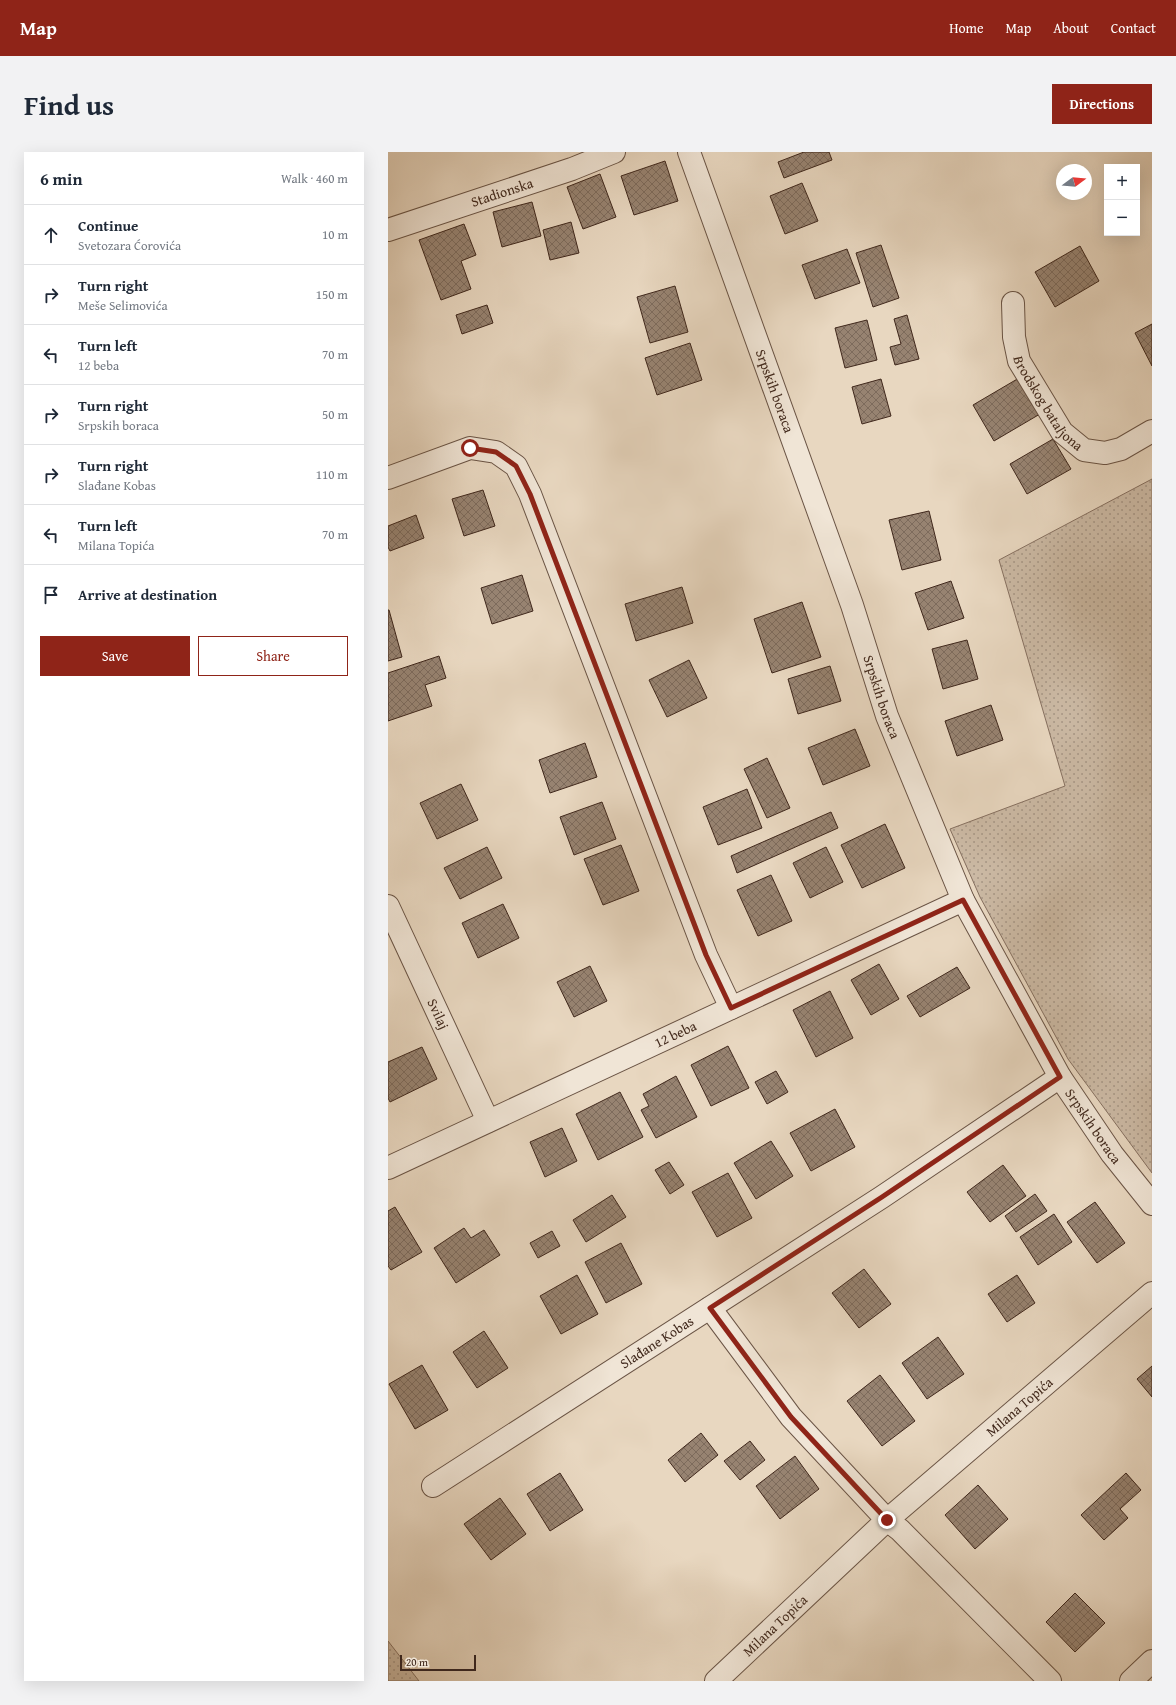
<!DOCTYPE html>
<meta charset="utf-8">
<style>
body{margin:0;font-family:"Gentium Book Plus",serif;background:#f2f2f3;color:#1f2937}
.controls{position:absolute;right:12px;top:12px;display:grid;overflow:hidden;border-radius:0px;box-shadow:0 4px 16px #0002}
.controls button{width:36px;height:36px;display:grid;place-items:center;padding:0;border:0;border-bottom:1px solid #e0e1e3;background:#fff;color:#1f2937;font:20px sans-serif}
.compass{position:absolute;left:668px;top:12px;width:36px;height:36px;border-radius:50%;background:#fff;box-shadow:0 4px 16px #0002;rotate:74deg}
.scale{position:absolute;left:12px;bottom:10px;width:76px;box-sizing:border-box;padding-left:4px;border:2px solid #40281c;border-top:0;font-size:11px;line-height:14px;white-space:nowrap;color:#40281c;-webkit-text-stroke:3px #f0e5d6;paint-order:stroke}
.stop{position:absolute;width:12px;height:12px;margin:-9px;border:3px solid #8f2418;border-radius:50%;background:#fff}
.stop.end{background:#8f2418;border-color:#fff;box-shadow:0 1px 4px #0008}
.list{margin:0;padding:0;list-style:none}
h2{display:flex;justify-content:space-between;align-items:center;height:52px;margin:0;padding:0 16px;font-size:17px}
h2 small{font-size:13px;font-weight:400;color:#747a83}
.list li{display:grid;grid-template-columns:26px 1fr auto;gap:12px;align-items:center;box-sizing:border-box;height:60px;padding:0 16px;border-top:1px solid #e0e1e3}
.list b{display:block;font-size:15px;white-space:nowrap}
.list p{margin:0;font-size:13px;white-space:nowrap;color:#747a83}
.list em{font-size:13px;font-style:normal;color:#747a83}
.actions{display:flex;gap:8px;padding:12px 16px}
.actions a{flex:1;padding:9px 0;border:1px solid #8f2418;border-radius:0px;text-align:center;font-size:14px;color:#8f2418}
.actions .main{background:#8f2418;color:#fff}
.icon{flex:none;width:22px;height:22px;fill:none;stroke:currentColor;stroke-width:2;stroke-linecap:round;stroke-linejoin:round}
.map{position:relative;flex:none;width:764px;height:1529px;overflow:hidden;border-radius:0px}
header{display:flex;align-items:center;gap:24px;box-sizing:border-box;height:56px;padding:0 20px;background:#8f2418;color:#fff}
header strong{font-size:19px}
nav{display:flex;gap:22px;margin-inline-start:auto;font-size:14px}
.intro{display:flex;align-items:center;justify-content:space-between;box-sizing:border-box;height:96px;padding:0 24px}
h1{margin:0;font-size:28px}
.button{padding:10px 18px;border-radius:0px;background:#8f2418;color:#fff;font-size:14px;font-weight:700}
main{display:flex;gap:24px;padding:0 24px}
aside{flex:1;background:#fff;border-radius:0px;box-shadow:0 4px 16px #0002}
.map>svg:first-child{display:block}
</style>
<header>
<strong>Map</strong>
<nav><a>Home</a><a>Map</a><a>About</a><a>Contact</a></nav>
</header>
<div class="intro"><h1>Find us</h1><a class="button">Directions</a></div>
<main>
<aside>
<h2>6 min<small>Walk · 460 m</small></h2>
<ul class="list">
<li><svg class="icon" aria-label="ahead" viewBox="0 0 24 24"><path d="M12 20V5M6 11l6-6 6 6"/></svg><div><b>Continue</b><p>Svetozara Ćorovića</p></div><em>10 m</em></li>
<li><svg class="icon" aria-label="right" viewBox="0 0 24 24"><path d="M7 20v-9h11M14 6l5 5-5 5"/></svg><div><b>Turn right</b><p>Meše Selimovića</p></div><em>150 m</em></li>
<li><svg class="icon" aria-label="left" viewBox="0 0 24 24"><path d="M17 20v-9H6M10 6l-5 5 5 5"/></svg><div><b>Turn left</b><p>12 beba</p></div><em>70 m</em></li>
<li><svg class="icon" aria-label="right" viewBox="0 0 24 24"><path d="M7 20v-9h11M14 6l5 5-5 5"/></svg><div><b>Turn right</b><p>Srpskih boraca</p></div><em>50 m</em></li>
<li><svg class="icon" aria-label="right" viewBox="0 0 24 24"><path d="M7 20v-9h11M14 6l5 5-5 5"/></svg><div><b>Turn right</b><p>Slađane Kobas</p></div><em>110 m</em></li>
<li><svg class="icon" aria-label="left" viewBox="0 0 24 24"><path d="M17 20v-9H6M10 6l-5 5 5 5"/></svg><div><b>Turn left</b><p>Milana Topića</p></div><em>70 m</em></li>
<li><svg class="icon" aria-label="arrive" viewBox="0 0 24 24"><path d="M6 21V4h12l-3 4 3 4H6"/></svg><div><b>Arrive at destination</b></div></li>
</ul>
<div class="actions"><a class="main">Save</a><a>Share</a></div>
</aside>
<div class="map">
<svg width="764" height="1529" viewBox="0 0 764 1529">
<defs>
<pattern id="grass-dots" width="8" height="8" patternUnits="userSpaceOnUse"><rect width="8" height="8" fill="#cbb9a4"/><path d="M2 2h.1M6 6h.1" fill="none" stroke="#a69685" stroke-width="1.8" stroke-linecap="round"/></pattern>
<pattern id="building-cross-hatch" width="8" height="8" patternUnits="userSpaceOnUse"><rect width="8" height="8" fill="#978371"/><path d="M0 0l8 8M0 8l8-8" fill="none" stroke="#7d6b5c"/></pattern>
</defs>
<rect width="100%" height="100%" fill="#e8d7c0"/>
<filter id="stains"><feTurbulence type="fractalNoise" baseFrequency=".005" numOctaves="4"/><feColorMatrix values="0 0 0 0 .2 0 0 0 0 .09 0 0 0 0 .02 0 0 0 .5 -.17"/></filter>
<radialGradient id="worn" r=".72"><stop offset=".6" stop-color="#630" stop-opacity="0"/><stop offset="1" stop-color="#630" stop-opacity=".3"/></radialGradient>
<!-- grass -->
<g fill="url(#grass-dots)" stroke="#867060">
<path d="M764,327V1021L680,907L592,745L562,677L677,634L611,408Z"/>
<path d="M0,1489L31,1529H0Z"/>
</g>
<!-- building -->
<g fill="url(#building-cross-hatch)" stroke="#40281c">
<path d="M416,0H441L444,8L396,26L390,10Z"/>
<path d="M277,9L290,49L246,63L233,24Z"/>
<path d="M212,22L228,65L195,77L179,35Z"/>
<path d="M414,31L430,69L397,82L382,44Z"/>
<path d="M144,50L153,84L114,95L105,60Z"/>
<path d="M183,70L191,101L162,108L155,78Z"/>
<path d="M76,72L88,103L73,109L83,137L53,148L31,88Z"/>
<path d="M493,93L511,146L485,155L468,101Z"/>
<path d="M692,94L711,129L667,155L647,120Z"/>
<path d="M459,97L472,131L427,147L414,113Z"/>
<path d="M287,134L300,180L262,191L249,145Z"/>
<path d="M99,153L105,171L74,182L68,163Z"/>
<path d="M519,163L531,207L507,213L502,195L513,192L506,167Z"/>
<path d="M479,168L489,208L457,216L447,176Z"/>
<path d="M764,172V214L747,181Z"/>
<path d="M302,191L314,228L269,243L257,206Z"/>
<path d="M631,226L652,262L606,289L585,253Z"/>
<path d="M493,227L503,264L474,272L464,235Z"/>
<path d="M665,287L683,317L639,342L622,312Z"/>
<path d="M95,338L107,374L76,384L64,347Z"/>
<path d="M541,359L553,408L514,418L501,368Z"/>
<path d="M28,363L36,386L2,399L0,395V374Z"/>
<path d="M134,423L145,459L104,472L93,436Z"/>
<path d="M563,429L576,466L540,478L527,441Z"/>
<path d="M294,435L305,471L248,489L237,452Z"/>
<path d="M414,450L433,505L384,521L366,467Z"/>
<path d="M0,458H1L14,505L0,509Z"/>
<path d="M579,488L590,527L555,537L544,497Z"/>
<path d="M51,504L58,526L37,533L44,554L0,569V521Z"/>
<path d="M301,508L319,546L279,565L261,528Z"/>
<path d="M442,514L453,549L410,562L400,527Z"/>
<path d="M603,553L615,588L569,604L557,569Z"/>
<path d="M467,577L482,614L435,633L420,596Z"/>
<path d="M197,591L209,625L162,641L151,608Z"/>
<path d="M379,606L402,656L379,666L356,617Z"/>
<path d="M73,632L90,668L49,687L32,651Z"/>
<path d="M359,637L374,676L330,693L315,655Z"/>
<path d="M214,650L228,687L186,703L172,665Z"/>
<path d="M443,660L450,676L349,721L343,704Z"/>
<path d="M497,672L517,716L474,736L453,693Z"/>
<path d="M233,693L251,739L215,753L196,707Z"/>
<path d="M99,695L114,726L72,747L56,716Z"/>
<path d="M438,695L455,730L422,746L405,711Z"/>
<path d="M383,723L404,769L370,784L349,738Z"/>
<path d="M115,752L131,786L90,806L74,771Z"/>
<path d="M491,812L511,847L483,863L463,828Z"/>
<path d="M202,814L219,849L186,865L169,830Z"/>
<path d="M569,815L582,836L532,865L519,844Z"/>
<path d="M442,839L465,886L428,905L405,858Z"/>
<path d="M340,894L361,936L323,954L303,913Z"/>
<path d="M34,895L49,927L2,950L0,946V910Z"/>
<path d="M388,919L400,940L379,952L367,930Z"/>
<path d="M288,924L309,965L268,986L253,958L261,954L255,942Z"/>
<path d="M232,940L255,985L210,1008L188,962Z"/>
<path d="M447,957L467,995L423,1019L402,981Z"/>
<path d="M174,976L189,1009L157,1025L142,990Z"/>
<path d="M383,989L405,1024L368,1047L346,1011Z"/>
<path d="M281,1010L296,1033L282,1042L267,1018Z"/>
<path d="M615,1013L638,1044L602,1070L579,1040Z"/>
<path d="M340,1021L364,1066L329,1085L304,1040Z"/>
<path d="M647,1042L659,1059L628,1080L617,1064Z"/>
<path d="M224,1043L238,1065L198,1090L185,1068Z"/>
<path d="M707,1050L737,1091L709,1111L679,1070Z"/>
<path d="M7,1055L34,1100L3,1118L0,1114V1059Z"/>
<path d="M666,1062L684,1090L650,1113L632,1085Z"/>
<path d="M76,1076L83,1086L96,1078L112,1103L68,1131L46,1096Z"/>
<path d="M164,1079L172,1094L150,1106L142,1091Z"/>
<path d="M233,1091L254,1132L218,1151L197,1110Z"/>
<path d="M476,1117L503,1152L471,1176L444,1141Z"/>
<path d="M189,1123L210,1162L173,1182L152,1144Z"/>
<path d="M629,1123L647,1151L619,1170L600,1142Z"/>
<path d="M96,1179L120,1216L89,1236L65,1200Z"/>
<path d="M550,1185L576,1222L539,1247L514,1211Z"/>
<path d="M34,1213L60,1258L27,1277L1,1232Z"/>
<path d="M764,1214V1245L749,1227Z"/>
<path d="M492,1223L527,1269L494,1294L459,1249Z"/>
<path d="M313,1281L330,1303L297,1330L280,1308Z"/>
<path d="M362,1289L377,1308L352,1328L336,1309Z"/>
<path d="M407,1304L431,1337L392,1367L368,1334Z"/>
<path d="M172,1321L195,1358L162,1379L139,1342Z"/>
<path d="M738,1321L753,1338L732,1357L740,1366L716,1388L693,1363Z"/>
<path d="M590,1333L620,1367L587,1397L557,1363Z"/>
<path d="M112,1346L138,1382L103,1408L76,1372Z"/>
<path d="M687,1441L717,1471L687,1500L658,1470Z"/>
</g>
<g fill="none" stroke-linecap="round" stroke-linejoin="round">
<!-- minor casing -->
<g stroke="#6a5445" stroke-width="24">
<g id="minor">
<path id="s1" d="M301,0L464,453L499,564L575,748L672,925L724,1002L764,1052"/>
<path id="s2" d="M0,78L184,17L226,0"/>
<path id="s3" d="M625,151L626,185L631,209L674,280L696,298L717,301L733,297L764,279"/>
<path d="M0,326L82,296L108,300L128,314L142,342L318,803L343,856"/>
<path id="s4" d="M0,754L100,969"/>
<path id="s5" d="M0,1016L575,748"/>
<path d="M322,1156L403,1265L499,1368L512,1378L662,1529"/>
<path id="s6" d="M45,1334L494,1045L672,925"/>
<path id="s7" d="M328,1529L499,1368L764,1141"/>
<path d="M743,1529L764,1509"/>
</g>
</g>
<!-- minor -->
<use href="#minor" stroke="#f0e5d6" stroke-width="22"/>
</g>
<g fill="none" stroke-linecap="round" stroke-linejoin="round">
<!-- route -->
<path stroke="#8f2418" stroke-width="5" d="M82,296L108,300L128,314L142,342L318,803L343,856L575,748L672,925L494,1045L322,1156L403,1265L499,1368"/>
</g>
<g text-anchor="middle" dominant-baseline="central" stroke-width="4" stroke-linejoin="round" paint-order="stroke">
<!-- street labels -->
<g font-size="14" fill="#40281c" stroke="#f0e5d6">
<text stroke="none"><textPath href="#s2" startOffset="120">Stadionska</textPath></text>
<text stroke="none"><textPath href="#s1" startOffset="254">Srpskih boraca</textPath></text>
<text stroke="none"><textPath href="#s3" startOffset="110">Brodskog bataljona</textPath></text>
<text stroke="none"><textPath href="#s1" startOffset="578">Srpskih boraca</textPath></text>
<text stroke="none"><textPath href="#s4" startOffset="119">Svilaj</textPath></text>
<text stroke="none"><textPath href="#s5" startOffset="317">12 beba</textPath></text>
<text stroke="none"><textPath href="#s1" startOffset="1058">Srpskih boraca</textPath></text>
<text stroke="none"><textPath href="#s6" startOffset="266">Slađane Kobas</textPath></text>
<text stroke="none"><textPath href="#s7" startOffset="409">Milana Topića</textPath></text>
<text stroke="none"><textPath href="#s7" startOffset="81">Milana Topića</textPath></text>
</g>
</g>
<rect width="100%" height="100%" filter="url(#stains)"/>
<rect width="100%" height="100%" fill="url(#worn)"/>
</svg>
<div class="controls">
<button>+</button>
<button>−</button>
</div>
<svg class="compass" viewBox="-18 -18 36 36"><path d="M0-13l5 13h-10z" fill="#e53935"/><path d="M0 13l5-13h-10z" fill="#747a83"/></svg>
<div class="scale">20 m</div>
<div class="stop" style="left:82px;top:296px"></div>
<div class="stop end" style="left:499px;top:1368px"></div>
</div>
</main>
